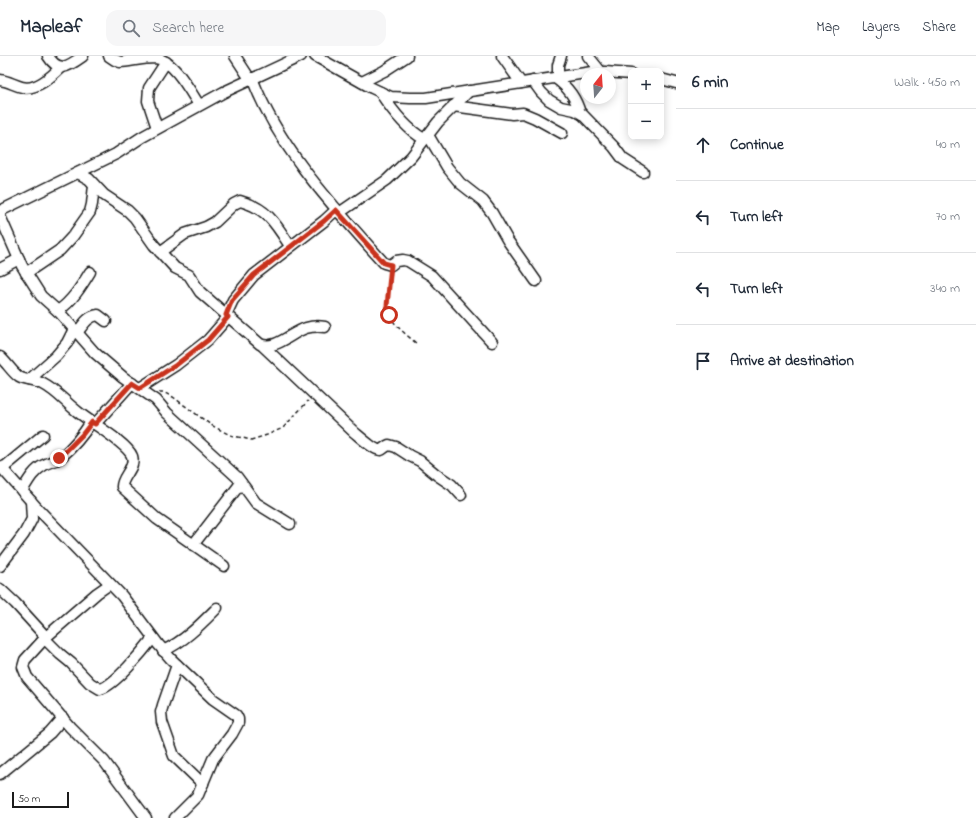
<!DOCTYPE html>
<meta charset="utf-8">
<style>
body{margin:0;font-family:"Indie Flower",sans-serif;background:#f6f6f7;color:#1f2937}
.controls{position:absolute;right:12px;top:12px;display:grid;overflow:hidden;border-radius:8px;box-shadow:0 2px 10px #0003}
.controls button{width:36px;height:36px;display:grid;place-items:center;padding:0;border:0;border-bottom:1px solid #e0e1e3;background:#fff;color:#1f2937;font:20px sans-serif}
.compass{position:absolute;left:580px;top:12px;width:36px;height:36px;border-radius:50%;background:#fff;box-shadow:0 2px 10px #0003;rotate:17deg}
.scale{position:absolute;left:12px;bottom:10px;width:57px;box-sizing:border-box;padding-left:4px;border:2px solid #1c1c1c;border-top:0;font-size:11px;line-height:14px;white-space:nowrap;color:#1c1c1c;-webkit-text-stroke:3px #fff;paint-order:stroke}
.stop{position:absolute;width:12px;height:12px;margin:-9px;border:3px solid #c8321e;border-radius:50%;background:#fff}
.stop.end{background:#c8321e;border-color:#fff;box-shadow:0 1px 4px #0008}
.list{margin:0;padding:0;list-style:none}
h2{display:flex;justify-content:space-between;align-items:center;height:52px;margin:0;padding:0 16px;font-size:17px}
h2 small{font-size:13px;font-weight:400;color:#747a83}
.list li{display:grid;grid-template-columns:26px 1fr auto;gap:12px;align-items:center;box-sizing:border-box;height:72px;padding:0 16px;border-top:1px solid #e0e1e3}
.list b{display:block;font-size:15px;white-space:nowrap}
.list em{font-size:13px;font-style:normal;color:#747a83}
.icon{flex:none;width:22px;height:22px;fill:none;stroke:currentColor;stroke-width:2;stroke-linecap:round;stroke-linejoin:round}
.map{position:relative;flex:none;width:676px;height:762px;overflow:hidden}
header{display:flex;align-items:center;gap:24px;box-sizing:border-box;height:56px;padding:0 20px;background:#fff;border-bottom:1px solid #e0e1e3}
header strong{font-size:19px}
nav{display:flex;gap:22px;margin-inline-start:auto;font-size:14px}
.search{width:280px;height:36px;background:#f6f6f7;display:flex;align-items:center;gap:10px;box-sizing:border-box;padding:0 14px;border-radius:12px;color:#747a83;font-size:15px}
main{display:flex}
aside{flex:1;background:#fff}
.map>svg:first-child{display:block}
</style>
<header>
<strong>Mapleaf</strong>
<div class="search"><svg class="icon" aria-label="search" viewBox="0 0 24 24"><circle cx="10" cy="10" r="6"/><path d="M15 15l6 6"/></svg>Search here</div>
<nav><a>Map</a><a>Layers</a><a>Share</a></nav>
</header>
<main>
<div class="map">
<svg width="676" height="762" viewBox="0 0 676 762">
<rect width="100%" height="100%" fill="#fff"/>
<filter id="ink" filterUnits="userSpaceOnUse"><feTurbulence type="fractalNoise" baseFrequency=".025" numOctaves="2"/><feDisplacementMap in="SourceGraphic" scale="8" xChannelSelector="R" yChannelSelector="G"/><feConvolveMatrix kernelMatrix="1 2 1 2 8 2 1 2 1" color-interpolation-filters="sRGB"/></filter>
<g filter="url(#ink)">
<g fill="none" stroke-linecap="round" stroke-linejoin="round">
<!-- minor casing -->
<g stroke="#1c1c1c" stroke-width="13">
<g id="minor">
<path d="M48,0C59,18 69,10 83,0"/>
<path d="M109,0L115,4L120,6C131,5 144,2 155,2C173,3 190,35 199,49"/>
<path d="M235,0L250,23"/>
<path d="M315,0L372,32L391,41L410,42H426L592,16H605L631,18"/>
<path d="M502,0L521,27"/>
<path d="M588,0L601,16"/>
<path d="M558,21V9L561,0"/>
<path d="M252,22C280,95 333,150 384,207L391,209L396,205L403,204L408,205L432,220L492,286"/>
<path d="M555,22C568,31 576,42 580,57"/>
<path d="M661,23L676,27"/>
<path d="M0,24C8,25 14,29 22,31C36,35 52,20 61,11"/>
<path d="M533,25L541,36L549,44L561,51L575,54L582,58L614,91L623,103L643,116"/>
<path d="M362,26L384,15L407,0"/>
<path d="M380,36C391,53 406,73 424,83"/>
<path d="M453,50L512,58L523,57L535,62L562,77"/>
<path d="M157,72L148,45L149,32L166,6"/>
<path d="M428,79L447,111L460,127L483,145L492,157L508,185L536,225"/>
<path d="M78,117L89,123L104,139L128,155L135,162L154,189L175,212L189,219L200,236L260,288C275,295 292,276 306,272C313,270 319,270 325,271"/>
<path d="M0,155L116,98L142,81L224,36L301,0"/>
<path d="M339,157L387,124L411,101L438,66L469,35"/>
<path d="M0,160L22,210L41,240L60,257L95,297L123,321L156,344L167,357L237,421L256,447L290,468"/>
<path d="M160,196L185,178L206,171L215,166L234,148L240,145C267,152 276,168 290,190"/>
<path d="M0,213L19,203"/>
<path d="M26,217L60,194L73,180L90,156L92,148L94,129"/>
<path d="M58,255C72,245 81,231 90,216"/>
<path d="M226,259L233,244L254,219L324,165L336,154"/>
<path d="M77,277C83,269 88,260 98,259L106,265"/>
<path d="M263,290L354,376C359,380 375,395 381,394C383,393 386,390 389,389L396,391L410,400L420,405L437,419L452,429L461,439"/>
<path d="M0,301C7,307 12,316 19,321C26,325 36,324 43,328C57,335 66,347 78,356C90,366 127,387 132,400C136,412 121,421 122,431L157,463L224,510"/>
<path d="M29,324L56,300L67,287L74,273"/>
<path d="M140,332L176,309L208,284L228,261"/>
<path d="M95,368L132,327"/>
<path d="M0,410L38,453L122,540L158,588L171,603L213,643L236,659L238,663V667L232,678L213,703L198,739L175,762"/>
<path d="M2,413L43,379"/>
<path d="M22,435C28,425 33,415 44,409C49,406 56,405 61,401C73,391 83,379 91,366"/>
<path d="M193,489L241,427"/>
<path d="M0,510L24,478L32,463L31,445"/>
<path d="M110,528L97,537L46,581L25,604L23,611L27,621L70,671L104,705L146,762"/>
<path d="M0,533L15,547L46,581"/>
<path d="M45,583L60,598L71,607L90,627L100,633C114,630 143,595 153,582"/>
<path d="M163,595C185,585 201,568 217,552"/>
<path d="M177,609L163,649L161,656L162,666L174,700L203,728"/>
<path d="M0,718L50,677L63,662"/>
</g>
</g>
<!-- path -->
<g stroke="#1c1c1c" stroke-width="1.5" stroke-dasharray="4 3" stroke-linecap="butt">
<path d="M390,217C390,228 387,238 387,249C388,266 406,278 417,288"/>
<path d="M159,336H163L173,341L211,369L230,379L251,384L267,379L283,372L308,345"/>
</g>
<!-- minor -->
<use href="#minor" stroke="#fff" stroke-width="10"/>
</g>
</g>
<g fill="none" stroke-linecap="round" stroke-linejoin="round" filter="url(#ink)">
<!-- route -->
<path stroke="#c8321e" stroke-width="5" d="M59,402L82,379L92,366L95,368L132,327L140,332L176,309L208,284L228,261L226,259L232,244L254,219L324,165L336,154L384,207L391,209L387,250L389,259"/>
</g>
</svg>
<div class="controls">
<button>+</button>
<button>−</button>
</div>
<svg class="compass" viewBox="-18 -18 36 36"><path d="M0-13l5 13h-10z" fill="#e53935"/><path d="M0 13l5-13h-10z" fill="#747a83"/></svg>
<div class="scale">50 m</div>
<div class="stop" style="left:389px;top:259px"></div>
<div class="stop end" style="left:59px;top:402px"></div>
</div>
<aside>
<h2>6 min<small>Walk · 450 m</small></h2>
<ul class="list">
<li><svg class="icon" aria-label="ahead" viewBox="0 0 24 24"><path d="M12 20V5M6 11l6-6 6 6"/></svg><div><b>Continue</b></div><em>40 m</em></li>
<li><svg class="icon" aria-label="left" viewBox="0 0 24 24"><path d="M17 20v-9H6M10 6l-5 5 5 5"/></svg><div><b>Turn left</b></div><em>70 m</em></li>
<li><svg class="icon" aria-label="left" viewBox="0 0 24 24"><path d="M17 20v-9H6M10 6l-5 5 5 5"/></svg><div><b>Turn left</b></div><em>340 m</em></li>
<li><svg class="icon" aria-label="arrive" viewBox="0 0 24 24"><path d="M6 21V4h12l-3 4 3 4H6"/></svg><div><b>Arrive at destination</b></div></li>
</ul>
</aside>
</main>
